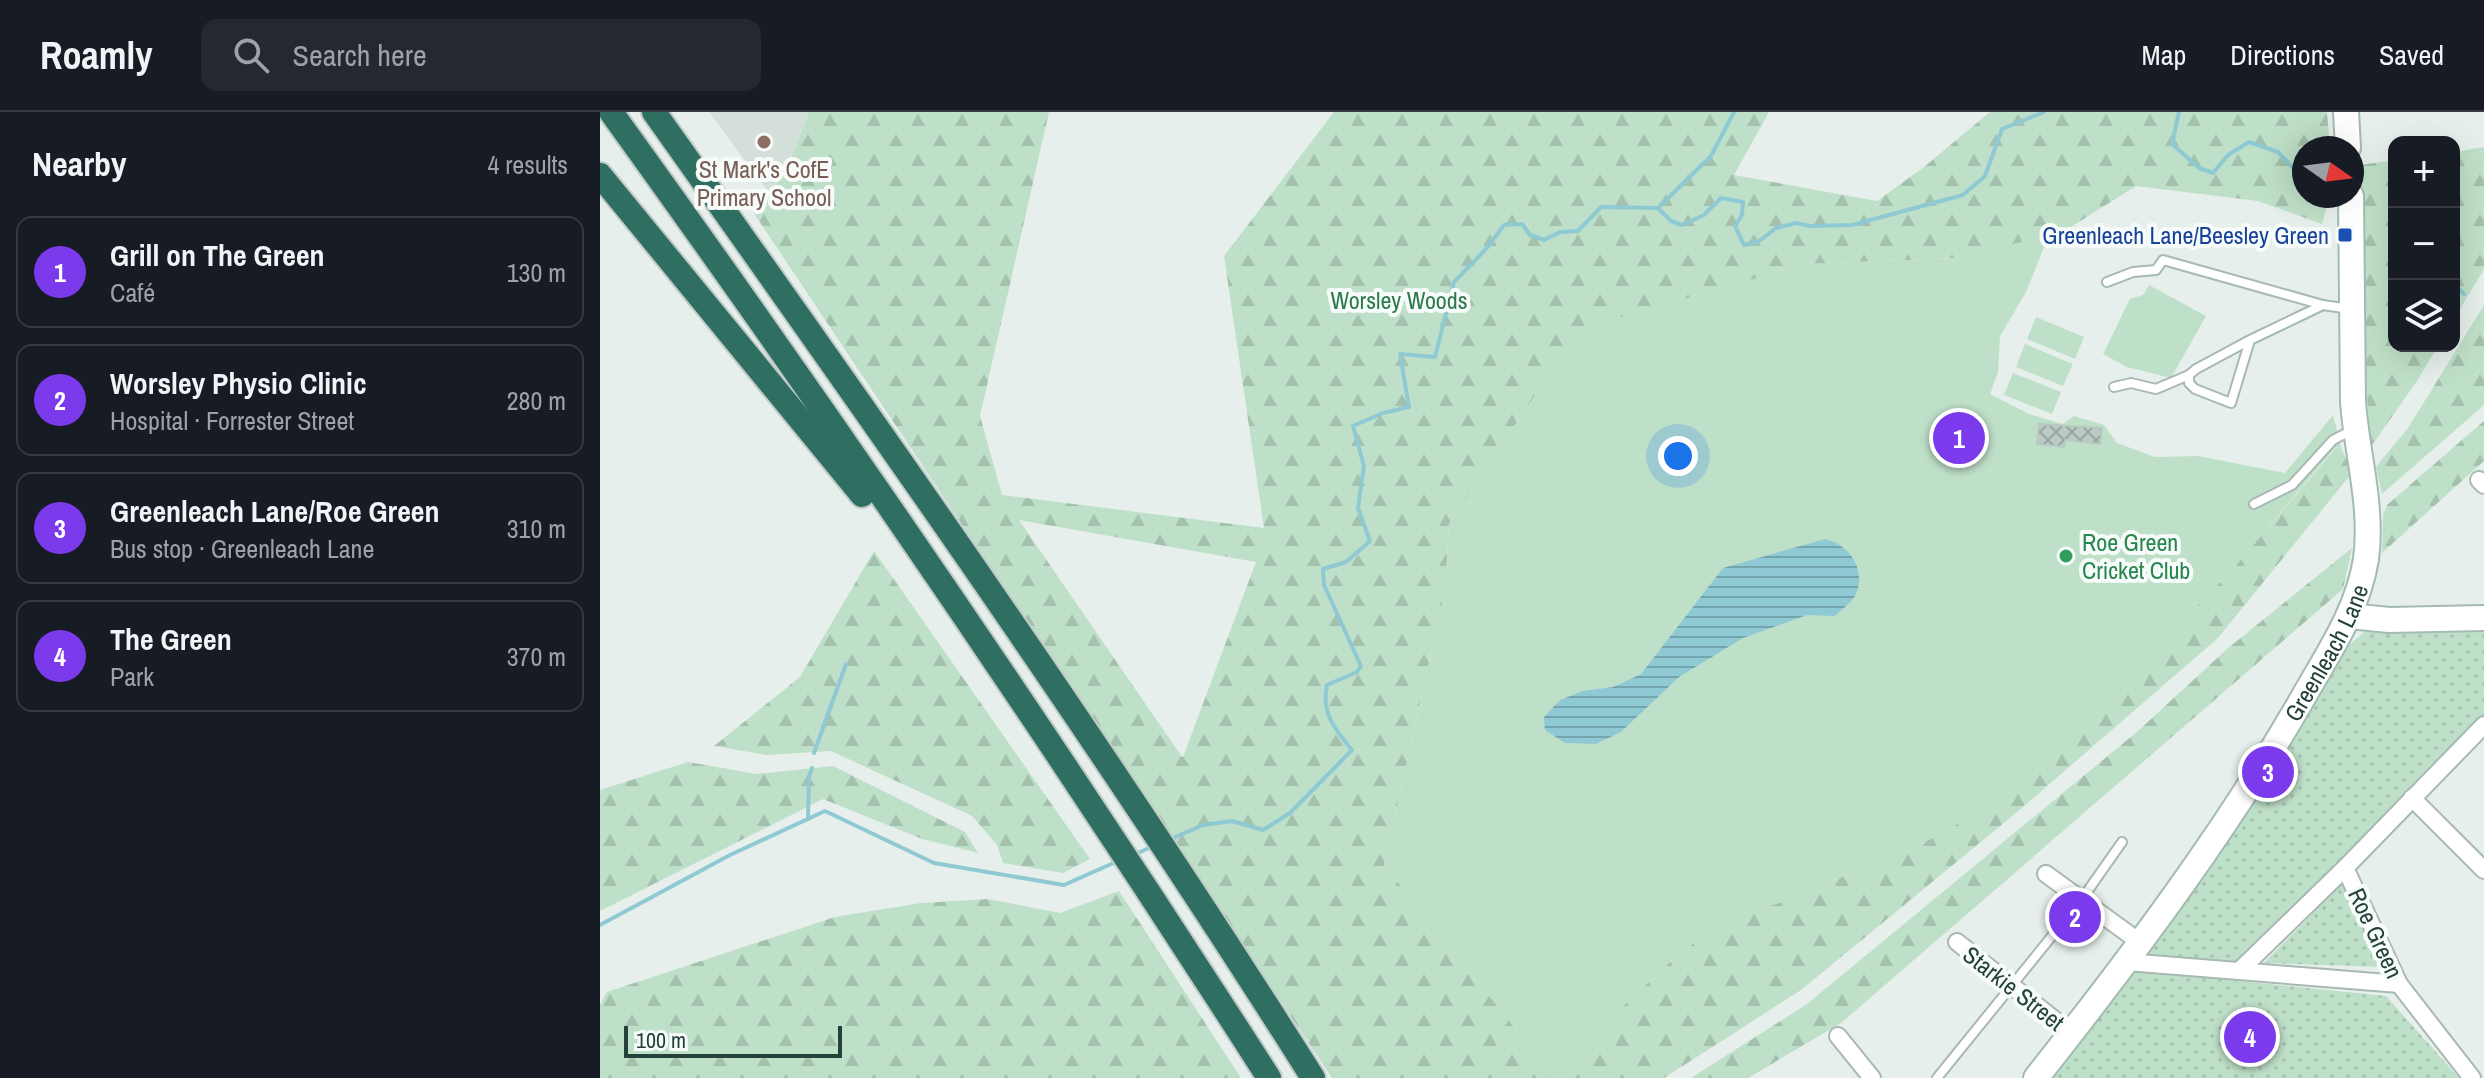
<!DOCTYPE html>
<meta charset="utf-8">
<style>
body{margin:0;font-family:"Archivo Narrow",sans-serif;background:#242831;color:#f1f3f6}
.controls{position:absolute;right:24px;top:24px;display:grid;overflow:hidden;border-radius:16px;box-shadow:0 8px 32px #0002}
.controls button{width:72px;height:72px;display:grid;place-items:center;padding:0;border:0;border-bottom:2px solid #363941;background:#171b24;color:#f1f3f6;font:40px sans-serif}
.compass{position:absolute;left:1692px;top:24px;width:72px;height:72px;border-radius:50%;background:#171b24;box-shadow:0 8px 32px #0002;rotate:104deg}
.scale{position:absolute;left:24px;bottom:20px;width:218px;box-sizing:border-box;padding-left:8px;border:4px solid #24423a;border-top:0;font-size:22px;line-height:28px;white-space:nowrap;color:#24423a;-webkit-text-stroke:6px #f7fbf9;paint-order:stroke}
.you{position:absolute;left:1078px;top:344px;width:28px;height:28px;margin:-20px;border:6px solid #fff;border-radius:50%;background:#1a73e8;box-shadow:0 0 0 12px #1a73e833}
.badge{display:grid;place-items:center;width:52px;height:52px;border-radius:50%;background:#7c3aed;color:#fff;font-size:26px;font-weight:700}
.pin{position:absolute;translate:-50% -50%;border:4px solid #fff;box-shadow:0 2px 8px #0006}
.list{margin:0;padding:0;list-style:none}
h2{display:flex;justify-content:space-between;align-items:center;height:104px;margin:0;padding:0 32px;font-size:34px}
h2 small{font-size:26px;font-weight:400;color:#9ea1a6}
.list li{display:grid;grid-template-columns:52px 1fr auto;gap:24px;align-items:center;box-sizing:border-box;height:112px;margin:0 16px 16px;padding:0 16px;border:2px solid #363941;border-radius:16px}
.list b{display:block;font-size:30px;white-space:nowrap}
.list p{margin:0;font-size:26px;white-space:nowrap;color:#9ea1a6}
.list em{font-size:26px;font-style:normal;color:#9ea1a6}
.icon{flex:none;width:44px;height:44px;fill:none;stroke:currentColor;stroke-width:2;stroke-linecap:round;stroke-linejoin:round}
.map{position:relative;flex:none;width:1884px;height:966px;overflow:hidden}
header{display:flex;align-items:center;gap:48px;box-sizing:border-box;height:112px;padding:0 40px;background:#171b24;border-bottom:2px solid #363941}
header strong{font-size:38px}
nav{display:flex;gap:44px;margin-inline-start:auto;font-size:28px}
.search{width:560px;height:72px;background:#242831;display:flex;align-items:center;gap:20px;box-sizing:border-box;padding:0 28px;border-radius:16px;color:#9ea1a6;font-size:30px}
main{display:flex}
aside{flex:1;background:#171b24}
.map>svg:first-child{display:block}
</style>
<header>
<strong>Roamly</strong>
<div class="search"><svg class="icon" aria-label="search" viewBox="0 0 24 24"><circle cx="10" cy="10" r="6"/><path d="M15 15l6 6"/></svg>Search here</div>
<nav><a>Map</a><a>Directions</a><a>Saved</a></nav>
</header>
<main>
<aside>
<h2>Nearby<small>4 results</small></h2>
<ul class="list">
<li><span class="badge">1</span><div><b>Grill on The Green</b><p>Café</p></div><em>130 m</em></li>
<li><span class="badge">2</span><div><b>Worsley Physio Clinic</b><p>Hospital · Forrester Street</p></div><em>280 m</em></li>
<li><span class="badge">3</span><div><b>Greenleach Lane/Roe Green</b><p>Bus stop · Greenleach Lane</p></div><em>310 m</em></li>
<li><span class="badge">4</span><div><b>The Green</b><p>Park</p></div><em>370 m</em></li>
</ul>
</aside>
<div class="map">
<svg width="1884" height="966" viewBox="0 0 1884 966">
<defs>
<pattern id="forest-firs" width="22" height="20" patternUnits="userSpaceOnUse" patternTransform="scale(2)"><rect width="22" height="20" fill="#bfe0c8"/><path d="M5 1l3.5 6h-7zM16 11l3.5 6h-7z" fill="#a4c1ad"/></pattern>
<pattern id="park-dots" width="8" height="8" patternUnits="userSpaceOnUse" patternTransform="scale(2)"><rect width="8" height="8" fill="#bfe0c8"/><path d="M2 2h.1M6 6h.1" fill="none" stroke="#a4c1ad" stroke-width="1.8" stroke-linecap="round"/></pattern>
<pattern id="water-rules" width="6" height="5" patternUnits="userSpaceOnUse" patternTransform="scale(2)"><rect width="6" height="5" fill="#8ec9d4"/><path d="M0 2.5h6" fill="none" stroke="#74a5ad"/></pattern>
<pattern id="building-cross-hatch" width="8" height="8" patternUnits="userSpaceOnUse" patternTransform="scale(2)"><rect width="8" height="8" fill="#bbcac4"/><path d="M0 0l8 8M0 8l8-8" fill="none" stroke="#98a6a0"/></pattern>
</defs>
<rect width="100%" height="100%" fill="#e6efeb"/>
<!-- built -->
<path fill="#d4dfda" d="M109,0H209L186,60L169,81Z"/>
<!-- grass -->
<g fill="#bfe0c8">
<path d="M1449,123L1426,180L1400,224L1398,260L1390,282L1429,302L1463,312L1474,304L1504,313L1517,331L1555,345L1598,344L1685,361L1733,303L1741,335L1735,336L1632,458L1514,582L1473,620L1363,709L1314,736L1176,792L1130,802L1070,850L1013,904L966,966H955L784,753L845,478L849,412L979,216L1206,152L1354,146Z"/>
<path d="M1549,173L1606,204L1571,266L1527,255L1503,242L1530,187L1543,183Z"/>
<path d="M1436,205L1484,225L1475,247L1427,227Z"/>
<path d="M1425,232L1473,252L1463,274L1416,255Z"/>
<path d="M1413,261L1461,280L1452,302L1404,283Z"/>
</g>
<!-- forest -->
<g fill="url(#forest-firs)" fill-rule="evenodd">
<path d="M209,0H449L380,304L402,383L664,416L624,144L734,0H1169L1134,63L1277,89L1324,55L1390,0H1727L1730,36H1704V84H1730L1722,112L1658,89L1536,74L1463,120L1354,146L1206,152L979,217L849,412L845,478L784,753L955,966H732L153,100L186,60ZM419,408L656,450L583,645H582Z"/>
<path d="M1884,35V157L1854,207V40Z"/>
<path d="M1794,48V234H1838L1817,269L1770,336L1754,54Z"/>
<path d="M1884,193V293L1782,382L1776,355L1808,316Z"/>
<path d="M1884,309V349L1782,441L1783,403L1787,393Z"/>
<path d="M1741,335L1752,361L1618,526L1416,701L1201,878L1064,966H966L1013,904L1070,850L1130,802L1176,792L1314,736L1363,709L1473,620L1514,582L1632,458L1736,336Z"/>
<path d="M1752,436L1743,477L1241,911L1148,966H1091L1207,892L1538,619L1627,537Z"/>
<path d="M274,439L490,747L463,761L403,751L397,733L372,704L231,639L167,643L114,634L200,565Z"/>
<path d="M88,650L157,662L233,654L365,720L378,741L322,727L223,687L0,799V678Z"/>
<path d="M519,779L641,966H0V893L7,880L235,805L321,791L388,787L460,801Z"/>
</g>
<!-- park -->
<g fill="url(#park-dots)">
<path d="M1884,516V603L1638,851L1547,842L1743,538L1768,517Z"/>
<path d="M1742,772L1783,855L1664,851Z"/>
<path d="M1530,858L1786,884L1859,966H1446Z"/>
</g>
<!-- water -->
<path fill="url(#water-rules)" d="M1225,427C1249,433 1265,455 1257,480C1254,489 1242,497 1235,504L1207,503L1143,526L1079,565L1021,620L996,632L965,631L945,618L944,605L960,588L983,579L1013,575L1041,562L1123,456Z"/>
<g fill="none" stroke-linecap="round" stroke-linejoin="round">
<!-- stream -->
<g stroke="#8ec9d4" stroke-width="4">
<path d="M1579,0L1572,32L1599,56L1613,61L1628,43L1649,30L1678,40L1695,58L1704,61"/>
<path d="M1058,96L1111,44L1134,0"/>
<path d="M1854,172L1864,182"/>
<path d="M214,641L246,552"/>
<path d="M208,707L209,665L212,656"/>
<path d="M571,727L603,713L632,709L663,718L690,701L752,638C734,616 721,601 727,573L757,560L761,554L724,473L723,457L746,450L770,429L758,396L764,354L753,314L783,301L809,295L800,242L835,245L854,170L886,137L904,113L922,112L930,123L944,128L960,120L978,119L1001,95L1058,96L1071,109L1082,113L1104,103L1121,86L1143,90L1142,103L1135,114L1144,133L1159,129L1176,116L1197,111L1209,114L1252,113L1363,83L1385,64L1402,17L1444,0"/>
<path d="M534,743L551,735"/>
<path d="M0,813L130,743L225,699L334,751L464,773L518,749"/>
</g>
</g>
<!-- building -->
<g fill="url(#building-cross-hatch)" stroke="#b8c9c2" stroke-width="2">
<path d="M1360,312L1371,318L1359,340L1348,334Z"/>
<path d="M1439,312L1502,316L1500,332L1465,328L1464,335L1437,332Z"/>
</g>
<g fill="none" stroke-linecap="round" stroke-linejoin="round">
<!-- lane casing -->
<g stroke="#a8b8b2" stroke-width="12">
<g id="lane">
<path d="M1507,170L1533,160L1556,158L1563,148L1723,193L1750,197"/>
<path d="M1650,228L1596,257L1589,263V271L1595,277L1631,291L1650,228L1723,193"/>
<path d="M1514,275L1531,271L1556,277L1589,263"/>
<path d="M1654,392L1692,373L1733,328L1754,317"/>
<path d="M1337,966L1482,787L1522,730"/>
</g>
</g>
<!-- street casing -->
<g stroke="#a8b8b2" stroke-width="20">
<g id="street">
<path d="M1879,368L1884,373"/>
<path d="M1812,686L1884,758"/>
<path d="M1446,762L1541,831"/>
<path d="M1357,830L1471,921"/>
<path d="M1527,850L1799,872"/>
<path d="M1639,859L1745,756"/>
<path d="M1238,924L1272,966"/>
<path d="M1872,966L1799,872L1745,756L1884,613"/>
</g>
</g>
<!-- secondary casing -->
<g stroke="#a4bbb3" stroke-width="28">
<g id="secondary">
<path d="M1746,0L1748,36"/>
<path d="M1750,504L1789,508L1884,506"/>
<path id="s1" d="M1436,966C1533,843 1626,720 1704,584C1729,540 1758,498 1766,447C1773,394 1757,343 1753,290L1751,84"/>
</g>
</g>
<!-- highway casing -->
<g stroke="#c2cac8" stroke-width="28">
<g id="highway">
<path d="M11,0C239,316 459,638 669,966"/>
<path d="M54,0C280,318 505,636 713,966"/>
<path d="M0,63L262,383"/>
</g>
</g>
<!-- lane -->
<use href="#lane" stroke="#fff" stroke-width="8"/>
<!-- street -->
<use href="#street" stroke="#fff" stroke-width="16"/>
<!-- secondary -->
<use href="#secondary" stroke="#fff" stroke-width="24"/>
<!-- highway -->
<use href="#highway" stroke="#2f6f62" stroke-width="24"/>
</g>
<!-- markers -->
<circle fill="#8d6e63" stroke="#f7fbf9" stroke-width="3" cx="164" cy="30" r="8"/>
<rect fill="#1a4fb4" stroke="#f7fbf9" stroke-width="3" x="1737" y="115" width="16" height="16" rx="4"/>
<circle fill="#2e9e5b" stroke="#f7fbf9" stroke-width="3" cx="1466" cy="444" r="8"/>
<g text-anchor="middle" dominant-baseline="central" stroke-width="8" stroke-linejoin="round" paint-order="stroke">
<!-- education labels -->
<g font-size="24" fill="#785e54" stroke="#f7fbf9">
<text x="164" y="57">St Mark's CofE<tspan x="164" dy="28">Primary School</tspan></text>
</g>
<!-- transit labels -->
<g font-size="24" fill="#164399" stroke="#f7fbf9" text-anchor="end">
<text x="1729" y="123">Greenleach Lane/Beesley Green</text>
</g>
<!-- park labels -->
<g font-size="24" fill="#2d7a4b" stroke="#f7fbf9">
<text x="799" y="188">Worsley Woods</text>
</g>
<!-- leisure labels -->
<g font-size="24" fill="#27864d" stroke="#f7fbf9" text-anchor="start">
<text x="1482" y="430">Roe Green<tspan x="1482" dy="28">Cricket Club</tspan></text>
</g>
<!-- street labels -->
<g font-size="24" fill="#24423a" stroke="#f7fbf9">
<text stroke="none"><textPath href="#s1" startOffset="516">Greenleach Lane</textPath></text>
<text transform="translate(1776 821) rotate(65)">Roe Green</text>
<text transform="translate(1414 876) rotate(38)">Starkie Street</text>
</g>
</g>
</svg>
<div class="controls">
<button>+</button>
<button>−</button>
<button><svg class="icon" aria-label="layers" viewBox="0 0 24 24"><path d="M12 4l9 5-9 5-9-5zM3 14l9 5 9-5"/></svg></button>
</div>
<svg class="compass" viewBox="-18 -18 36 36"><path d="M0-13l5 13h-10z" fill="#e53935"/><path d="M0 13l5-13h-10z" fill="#9ea1a6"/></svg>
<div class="scale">100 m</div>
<div class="you"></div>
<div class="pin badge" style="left:1359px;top:326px">1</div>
<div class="pin badge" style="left:1475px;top:805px">2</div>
<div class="pin badge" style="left:1668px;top:660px">3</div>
<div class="pin badge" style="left:1650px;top:925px">4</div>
</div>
</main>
